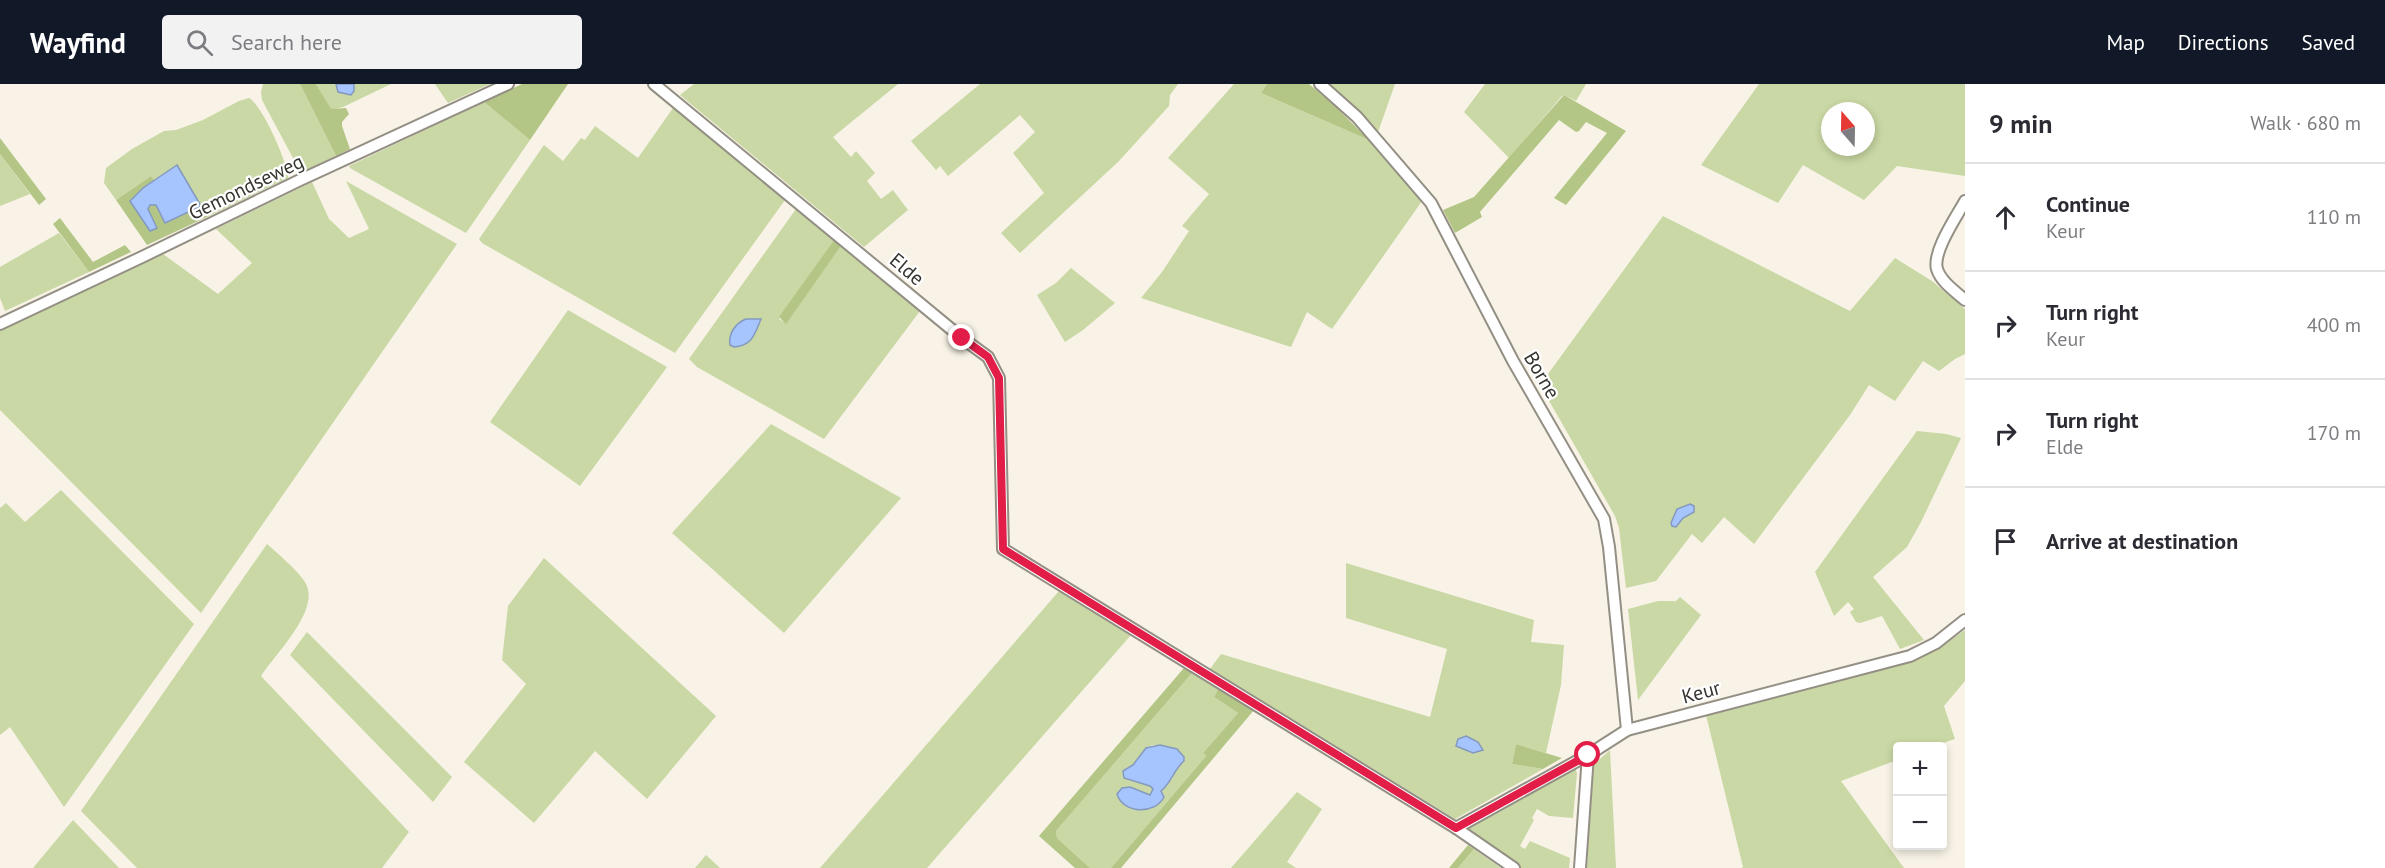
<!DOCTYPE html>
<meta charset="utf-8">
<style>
body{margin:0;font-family:"PT Sans",sans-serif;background:#f2f2f3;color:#2b2b33}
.controls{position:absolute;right:18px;bottom:18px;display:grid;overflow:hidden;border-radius:6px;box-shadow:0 3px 9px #0003}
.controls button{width:54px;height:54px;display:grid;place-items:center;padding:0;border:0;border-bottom:2px solid #e1e1e2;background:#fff;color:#2b2b33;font:30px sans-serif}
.compass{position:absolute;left:1821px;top:18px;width:54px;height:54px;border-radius:50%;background:#fff;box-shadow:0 3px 9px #0003;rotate:340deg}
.stop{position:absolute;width:18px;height:18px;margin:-14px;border:4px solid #e11d48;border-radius:50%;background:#fff}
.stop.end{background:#e11d48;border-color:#fff;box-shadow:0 2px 6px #0008}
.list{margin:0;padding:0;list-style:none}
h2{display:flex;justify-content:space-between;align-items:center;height:78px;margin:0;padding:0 24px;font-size:26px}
h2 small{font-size:20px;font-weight:400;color:#7c7c81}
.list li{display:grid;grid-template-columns:39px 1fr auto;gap:18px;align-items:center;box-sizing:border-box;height:108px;padding:0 24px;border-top:2px solid #e1e1e2}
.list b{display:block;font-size:22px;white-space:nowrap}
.list p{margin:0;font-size:20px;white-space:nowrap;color:#7c7c81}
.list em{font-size:20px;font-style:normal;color:#7c7c81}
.icon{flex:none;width:33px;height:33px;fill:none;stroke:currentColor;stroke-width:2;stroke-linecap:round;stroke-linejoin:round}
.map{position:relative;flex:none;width:1965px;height:784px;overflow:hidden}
header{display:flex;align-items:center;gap:36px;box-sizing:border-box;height:84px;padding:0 30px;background:#111827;color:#fff}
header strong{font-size:28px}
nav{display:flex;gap:33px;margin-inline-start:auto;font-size:21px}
.search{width:420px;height:54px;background:#f2f2f3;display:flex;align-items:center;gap:15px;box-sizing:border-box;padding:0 21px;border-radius:6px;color:#7c7c81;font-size:22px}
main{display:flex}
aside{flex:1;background:#fff}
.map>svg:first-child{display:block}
</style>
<header>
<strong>Wayfind</strong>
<div class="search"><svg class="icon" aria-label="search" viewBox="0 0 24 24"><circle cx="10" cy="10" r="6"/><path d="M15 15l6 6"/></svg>Search here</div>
<nav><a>Map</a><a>Directions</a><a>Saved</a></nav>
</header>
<main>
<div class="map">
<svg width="1965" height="784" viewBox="0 0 1965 784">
<rect width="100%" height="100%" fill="#f8f3e6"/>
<!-- green -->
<g fill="#c9d8a4" fill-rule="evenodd">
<path d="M263,0H300L336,72L301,89L262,16L261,8Z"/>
<path d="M316,0H336L338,8L351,11L354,7V0H391L343,23L331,26Z"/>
<path d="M435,0H490L448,19Z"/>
<path d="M694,0H898L833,53L851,73L856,67L875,89L867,97L881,115L893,106L908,126L864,163L680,11Z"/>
<path d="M980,0H1178L1170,11L1169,22L1119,77L1020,169L1001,149L1044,109L1013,69L1035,48L1020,31L948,92L940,82L936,86L911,57Z"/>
<path d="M1234,0H1267L1261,9L1369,56L1422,117L1332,245L1307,228L1291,263L1141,214L1162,188L1189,147L1182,142L1209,110L1168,74Z"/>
<path d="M1328,0H1395L1378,48L1335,6Z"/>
<path d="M1485,0H1586L1576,17L1564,11L1562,12L1509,74L1464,28Z"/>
<path d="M1759,0H1965V92L1897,82L1864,116L1803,81L1778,119L1701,81ZM1830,27H1866V63H1830Z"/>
<path d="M249,14C262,21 288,79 288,94L207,133L177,81L154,96L151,92L116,116L104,99L106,84L132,65L164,47L176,46L203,36L239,17Z"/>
<path d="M484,18L530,56L466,149L350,84L349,82Z"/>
<path d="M673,24L785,116L675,269L482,159L479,155L544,61L563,77L581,54L585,56L595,42L638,74Z"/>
<path d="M0,70L30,110L0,122Z"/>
<path d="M346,97L457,160L201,529L0,326V246L163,170L218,210L252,179L216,145L312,98L329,135L349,154L369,145Z"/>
<path d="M796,125L834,156L779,235L786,239L841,162L920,227L824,355L697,283L689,275ZM759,239C757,252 747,263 734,263Z"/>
<path d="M1663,132L1850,227L1895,174L1932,197L1965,225V270L1955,275L1939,287L1923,277L1895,317L1869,301L1850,331L1754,460L1724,433L1702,459L1692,450L1656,497L1626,504L1619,444L1615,432L1540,301Z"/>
<path d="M59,149L89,188L5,227L0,214V183Z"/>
<path d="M1071,184L1115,219L1083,246L1065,258L1037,211L1056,199Z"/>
<path d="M568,226L667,283L580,402L490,338Z"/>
<path d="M771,340L901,414L784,549L672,449Z"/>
<path d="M1917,347L1946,350L1961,354L1921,438L1907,463L1873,493L1924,556L1900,565L1882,532L1860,539L1856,538L1850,528L1854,525L1848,518L1834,532L1815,488Z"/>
<path d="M61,406L194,540L64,723L10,643L0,651V424L6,419L25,438Z"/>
<path d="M267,460C277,469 301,489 306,500C320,527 275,570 261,592L409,748L382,784H137L81,727Z"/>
<path d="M544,474L716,632L647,715L595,667L534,739L464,678L526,600L502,576L508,522Z"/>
<path d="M1346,479L1534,536L1531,558L1564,561L1561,601L1546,669L1516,660L1512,680L1543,685L1455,735L1210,585L1221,570L1430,633L1447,565L1346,534Z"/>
<path d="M1059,507L1131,551L927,784H820Z"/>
<path d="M1680,513L1701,531L1638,616L1628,525L1658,517H1676Z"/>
<path d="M1965,546V597L1944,622L1955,655L1934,662H1898L1897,676L1841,697L1904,784H1741L1743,783L1706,631L1921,572L1941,563Z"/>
<path d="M307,548L452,693L433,718L290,571Z"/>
<path d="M1192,589L1218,605L1214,613L1238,629L1203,669L1206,672L1111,784H1090L1057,754L1056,747ZM1153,661L1172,663L1181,680L1177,682L1172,695L1161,707L1152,724C1140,727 1126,726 1119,714V706L1130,703L1150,711L1153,705L1150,702L1124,693L1123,687L1133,681L1146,664Z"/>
<path d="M1610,666L1616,784H1587L1592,682Z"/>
<path d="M1573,679L1577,689L1573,734L1549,732L1537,725L1532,734L1534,736L1520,762L1525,765L1530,757L1570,774L1569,784H1521L1468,749L1465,743Z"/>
<path d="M1297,708L1322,725L1287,778L1296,784H1231Z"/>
<path d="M73,736L119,784H33Z"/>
<path d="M1474,765L1501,784H1458Z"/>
<path d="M706,771L720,784H695Z"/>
</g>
<!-- forest -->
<g fill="#b4c686">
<path d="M300,0H316L331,25L346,24L349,30L342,38V42L350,65L336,72Z"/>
<path d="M522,0H568L530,56L484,18Z"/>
<path d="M1267,0H1309L1336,23L1369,56L1261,9Z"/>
<path d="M1564,11L1626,47L1566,121L1554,114L1607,49L1586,38L1579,47L1576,48L1559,36L1480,128L1482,133L1455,149L1443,126L1474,113Z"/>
<path d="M0,54L46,115L39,121L0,70Z"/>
<path d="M151,92L154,96L143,104L148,124L150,121H156L165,139L201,122L207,133L147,161L116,116Z"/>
<path d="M60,134L93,178L125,161L131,168L89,188L53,140Z"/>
<path d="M834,156L841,162L786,240L779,233Z"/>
<path d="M1184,584L1192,589L1056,747L1057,754L1090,784H1075L1039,752Z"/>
<path d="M1218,605L1254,626L1121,784H1111L1206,672L1203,669L1238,629L1214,613Z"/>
<path d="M1516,660L1562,674L1543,685L1512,680Z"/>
<path d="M1468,761L1474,765L1458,784H1449Z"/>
</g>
<!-- water -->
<g fill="#a6c4fd" stroke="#8499bf" stroke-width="1.5">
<path d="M336,0H354V7L351,11L338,8Z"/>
<path d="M177,81L201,122L165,139L156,121H150L148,125L157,144L150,147L130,117L143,104Z"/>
<path d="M746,235H761C755,250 752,262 734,263L730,261C728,249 736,239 746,235Z"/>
<path d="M1690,420L1694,422V428L1683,434L1676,443L1672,442L1671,439L1677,425Z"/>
<path d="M1466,652L1478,658L1483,666L1473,669L1456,662L1458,655Z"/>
<path d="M1160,661L1177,665L1184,673V677C1174,685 1172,698 1161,707L1164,713C1155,731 1123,730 1117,710L1122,704L1130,703L1150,711L1153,705L1150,702L1124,694L1123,687L1133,681L1146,664Z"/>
</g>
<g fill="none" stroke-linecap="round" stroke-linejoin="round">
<!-- minor casing -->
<g stroke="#948f84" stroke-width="14">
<g id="minor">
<path d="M654,0L962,254L988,273L999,294L1003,465L1456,744L1514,784"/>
<path d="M1320,0L1357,33L1431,119L1513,277L1604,435L1609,463L1627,646"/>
<path d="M1965,117C1957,132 1932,168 1937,185C1941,198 1956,208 1965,216"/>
<path d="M0,240L142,173L298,97L508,0"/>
<path d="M1456,744L1588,671L1627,646L1910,572L1936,559L1965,536"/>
<path d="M1580,784L1588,671"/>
</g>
</g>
<!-- minor -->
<use href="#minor" stroke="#fff" stroke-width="10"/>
</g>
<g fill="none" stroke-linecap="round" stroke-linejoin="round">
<!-- route -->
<path stroke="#e11d48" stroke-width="8" d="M962,254L988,273L999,294L1003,465L1456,744L1588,671"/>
</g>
<g text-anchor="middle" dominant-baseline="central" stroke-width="4.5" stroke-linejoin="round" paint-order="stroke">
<!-- street labels -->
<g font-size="20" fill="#36342f" stroke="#fff">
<text transform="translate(246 103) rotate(-26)">Gemondseweg</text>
<text transform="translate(907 185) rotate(40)">Elde</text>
<text transform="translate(1542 291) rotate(60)">Borne</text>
<text transform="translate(1701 608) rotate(-15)">Keur</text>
</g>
</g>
</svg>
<div class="controls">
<button>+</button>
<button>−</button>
</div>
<svg class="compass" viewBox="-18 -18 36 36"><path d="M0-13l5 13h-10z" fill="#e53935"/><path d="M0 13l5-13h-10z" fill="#7c7c81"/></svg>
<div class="stop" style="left:1588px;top:671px"></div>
<div class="stop end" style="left:962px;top:254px"></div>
</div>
<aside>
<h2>9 min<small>Walk · 680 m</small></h2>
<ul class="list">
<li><svg class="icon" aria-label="ahead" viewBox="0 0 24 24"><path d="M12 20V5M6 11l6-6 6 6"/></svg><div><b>Continue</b><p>Keur</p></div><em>110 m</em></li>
<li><svg class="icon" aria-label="right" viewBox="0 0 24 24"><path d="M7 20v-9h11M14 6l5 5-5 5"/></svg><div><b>Turn right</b><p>Keur</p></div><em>400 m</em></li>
<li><svg class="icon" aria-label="right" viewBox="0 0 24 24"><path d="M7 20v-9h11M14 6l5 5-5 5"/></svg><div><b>Turn right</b><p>Elde</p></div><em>170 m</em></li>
<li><svg class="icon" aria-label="arrive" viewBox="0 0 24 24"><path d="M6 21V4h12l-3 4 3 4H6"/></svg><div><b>Arrive at destination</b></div></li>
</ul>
</aside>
</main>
